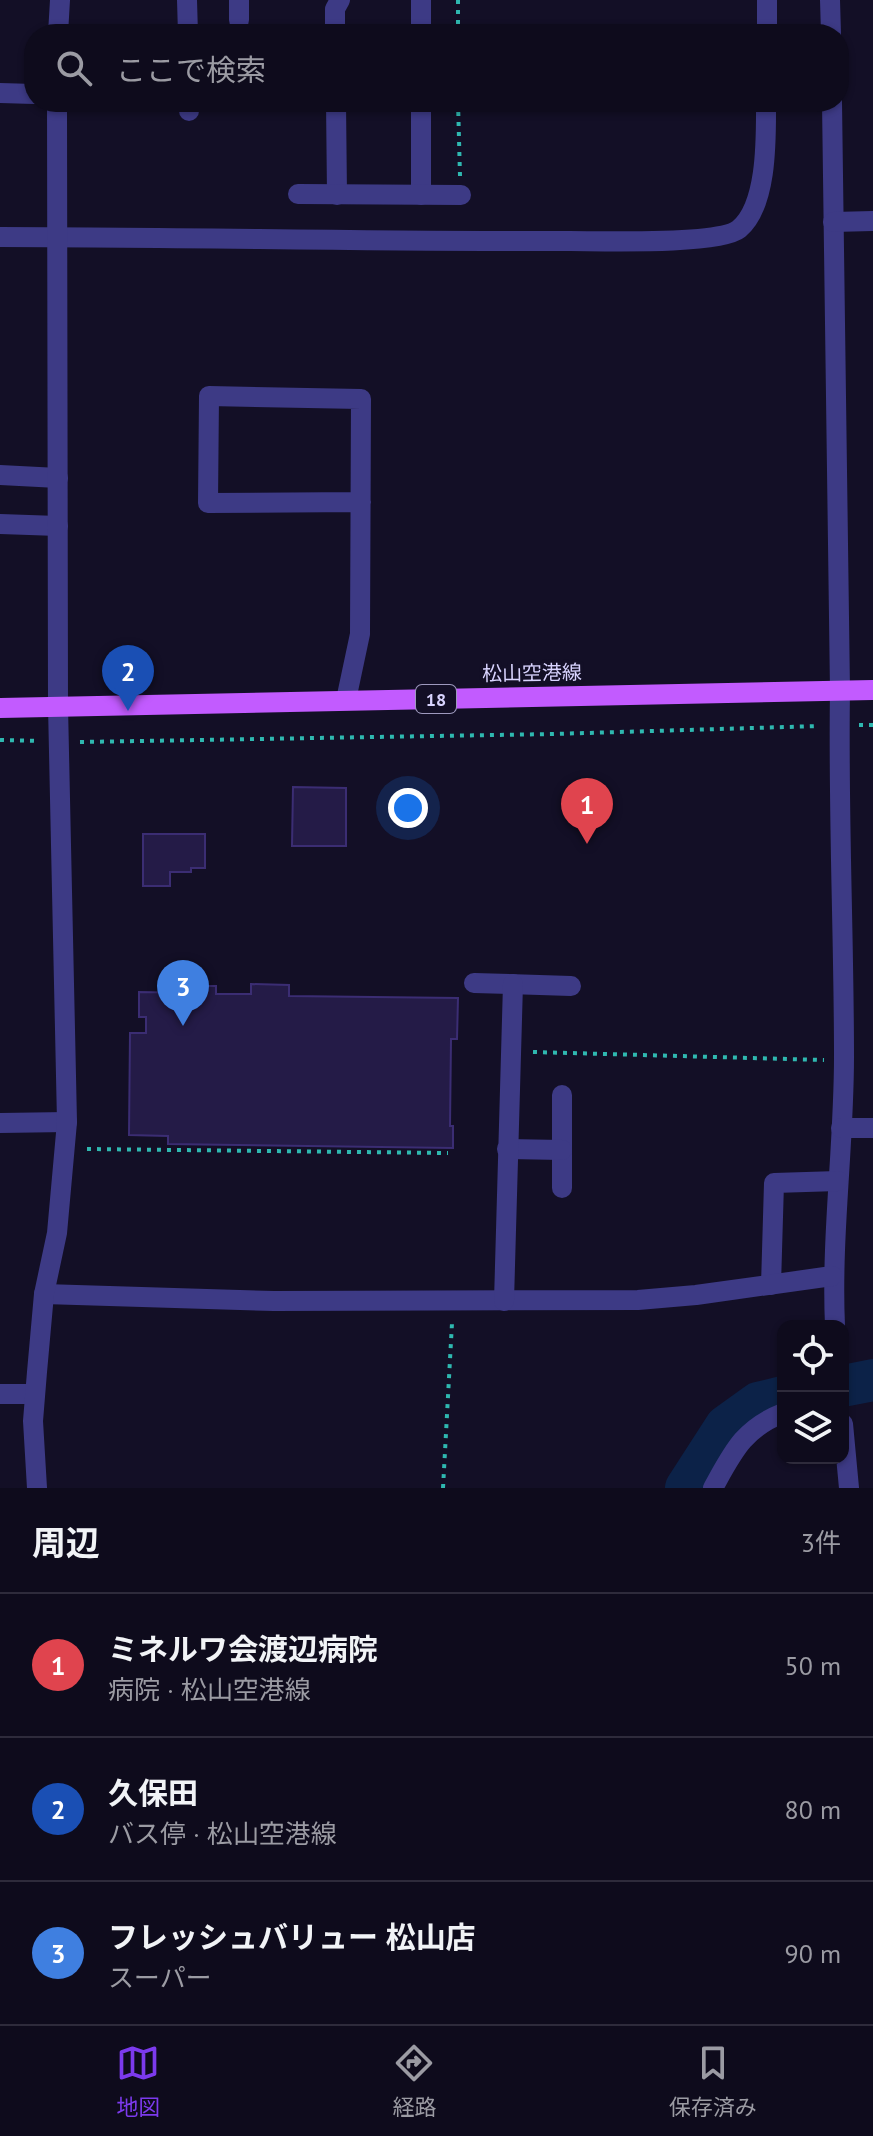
<!DOCTYPE html>
<html lang="ja">
<meta charset="utf-8">
<style>
body{margin:0;font-family:"PT Sans","Noto Sans JP",sans-serif;background:#171425;color:#f1f3f6}
.controls{position:absolute;right:24px;bottom:24px;display:grid;overflow:hidden;border-radius:16px;box-shadow:0 2px 6px #0004}
.controls button{width:72px;height:72px;display:grid;place-items:center;padding:0;border:0;border-bottom:2px solid #2e2b3b;background:#0e0b1c;color:#f1f3f6;font:40px sans-serif}
.you{position:absolute;left:408px;top:808px;width:28px;height:28px;margin:-20px;border:6px solid #fff;border-radius:50%;background:#1a73e8;box-shadow:0 0 0 12px #1a73e833}
.badge{display:grid;place-items:center;width:52px;height:52px;border-radius:50%;background:#7c3aed;color:#fff;font-size:26px;font-weight:700}
.pin{position:absolute;translate:-50% -66px;filter:drop-shadow(0 2px 4px #0008)}
.pin::after{content:'';position:absolute;top:42px;width:28px;height:24px;background:inherit;clip-path:polygon(0 0,100% 0,50% 100%)}
.list{margin:0;padding:0;list-style:none}
h2{display:flex;justify-content:space-between;align-items:center;height:104px;margin:0;padding:0 32px;font-size:34px}
h2 small{font-size:26px;font-weight:400;color:#9b9ba3}
.list li{display:grid;grid-template-columns:52px 1fr auto;gap:24px;align-items:center;box-sizing:border-box;height:144px;padding:0 32px;border-top:2px solid #2e2b3b}
.list b{display:block;font-size:30px;white-space:nowrap}
.list p{margin:0;font-size:26px;white-space:nowrap;color:#9b9ba3}
.list em{font-size:26px;font-style:normal;color:#9b9ba3}
.icon{flex:none;width:44px;height:44px;fill:none;stroke:currentColor;stroke-width:2;stroke-linecap:round;stroke-linejoin:round}
.map{position:relative;flex:none;width:873px;height:1488px;overflow:hidden}
.search{position:absolute;background:#0e0b1c;box-shadow:0 2px 6px #0004;left:24px;right:24px;top:24px;height:88px;display:flex;align-items:center;gap:20px;box-sizing:border-box;padding:0 28px;border-radius:32px;color:#9b9ba3;font-size:30px}
.sheet{height:536px;background:#0e0b1c}
nav{display:flex;justify-content:space-around;align-items:center;box-sizing:border-box;height:112px;border-top:2px solid #2e2b3b;background:#0e0b1c;font-size:22px;color:#9b9ba3}
nav a{display:grid;justify-items:center;gap:4px}
nav .on{color:#7c3aed}
.map>svg:first-child{display:block}
</style>
<div class="map">
<svg width="873" height="1488" viewBox="0 0 873 1488">
<rect width="100%" height="100%" fill="#130f26"/>
<g fill="none" stroke-linecap="round" stroke-linejoin="round">
<!-- river -->
<g stroke="#0c2248" stroke-width="42">
<path d="M843,1386L873,1380"/>
<path d="M686,1488L726,1426L758,1403L783,1397"/>
</g>
</g>
<!-- building -->
<g fill="#241b47" stroke="#3b2d73" stroke-width="2">
<path d="M293,787L346,788V846H292Z"/>
<path d="M143,834H205V868H191V872H170V886H143Z"/>
<path d="M251,984L289,985V996L458,998L457,1039H451L450,1126H453V1148L168,1144V1136L129,1135L130,1033H146V1017H139V992L194,993L195,986H216V994H251Z"/>
</g>
<g fill="none" stroke-linecap="round" stroke-linejoin="round">
<!-- path -->
<g stroke="#2fb8b0" stroke-width="4" stroke-dasharray="4 6" stroke-linecap="butt">
<path d="M458,34V0"/>
<path d="M458,102L460,176"/>
<path d="M859,725H873"/>
<path d="M0,740L39,741"/>
<path d="M80,742L553,734L819,726"/>
<path d="M533,1052L824,1060"/>
<path d="M87,1149L448,1153"/>
<path d="M443,1488L452,1323"/>
</g>
<!-- minor -->
<g stroke="#3d3a85" stroke-width="20">
<path d="M187,0L188,34"/>
<path d="M239,0V20"/>
<path d="M421,0V34"/>
<path d="M830,0L831,34"/>
<path d="M58,34L60,0"/>
<path d="M335,34V9L340,0"/>
<path d="M767,34V0"/>
<path d="M0,93L34,94"/>
<path d="M189,102V111"/>
<path d="M336,102L337,195"/>
<path d="M421,102V195"/>
<path d="M832,102L840,691C838,813 844,935 844,1057C844,1147 831,1236 835,1326"/>
<path d="M298,194L461,195"/>
<path d="M833,222L873,221"/>
<path d="M0,237C190,237 380,242 570,241C601,241 719,245 739,229C768,205 766,136 766,102"/>
<path d="M0,475L58,478"/>
<path d="M0,524L58,526"/>
<path d="M346,700L360,634L361,399L209,396L208,503L361,502"/>
<path d="M474,983L571,986"/>
<path d="M562,1095V1188"/>
<path d="M0,1123L67,1122"/>
<path d="M841,1128H873"/>
<path d="M507,1149L562,1150"/>
<path d="M771,1285L774,1183L838,1181"/>
<path d="M44,1294L274,1301L638,1300L696,1295L832,1276"/>
<path d="M504,1301L513,984"/>
<path d="M0,1394H35"/>
<path d="M843,1424L849,1488"/>
<path d="M37,1488L33,1421L37,1372L44,1294L57,1233L67,1122L58,706L57,102"/>
<path d="M713,1488C733,1452 743,1429 783,1413"/>
</g>
<!-- major -->
<path stroke="#c25bff" stroke-width="20" d="M0,708L873,690"/>
</g>
<g text-anchor="middle" dominant-baseline="central" stroke-width="7" stroke-linejoin="round" paint-order="stroke">
<!-- shield labels -->
<rect fill="#130f26" stroke="#9e99be" stroke-width="2" x="416" y="685" width="40" height="28" rx="6"/>
<g font-size="18" font-weight="bold" fill="#d9d4ff">
<text x="436" y="699">18</text>
</g>
<!-- street labels -->
<g font-size="20" fill="#d9d4ff" stroke="#130f26">
<text transform="translate(532 673) rotate(-1)">松山空港線</text>
</g>
</g>
</svg>
<div class="controls">
<button><svg class="icon" aria-label="locate" viewBox="0 0 24 24"><circle cx="12" cy="12" r="6"/><path d="M12 2v4M12 18v4M2 12h4M18 12h4"/></svg></button>
<button><svg class="icon" aria-label="layers" viewBox="0 0 24 24"><path d="M12 4l9 5-9 5-9-5zM3 14l9 5 9-5"/></svg></button>
</div>
<div class="you"></div>
<div class="pin badge" style="left:587px;top:844px;background:#e0444e">1</div>
<div class="pin badge" style="left:128px;top:711px;background:#1a4fb4">2</div>
<div class="pin badge" style="left:183px;top:1026px;background:#3f7fe0">3</div>
<div class="search"><svg class="icon" aria-label="search" viewBox="0 0 24 24"><circle cx="10" cy="10" r="6"/><path d="M15 15l6 6"/></svg>ここで検索</div>
</div>
<section class="sheet">
<h2>周辺<small>3件</small></h2>
<ul class="list">
<li><span class="badge" style="background:#e0444e">1</span><div><b>ミネルワ会渡辺病院</b><p>病院 · 松山空港線</p></div><em>50 m</em></li>
<li><span class="badge" style="background:#1a4fb4">2</span><div><b>久保田</b><p>バス停 · 松山空港線</p></div><em>80 m</em></li>
<li><span class="badge" style="background:#3f7fe0">3</span><div><b>フレッシュバリュー 松山店</b><p>スーパー</p></div><em>90 m</em></li>
</ul>
</section>
<nav>
<a class="on"><svg class="icon" aria-label="map" viewBox="0 0 24 24"><path d="M3 6l6-2 6 2 6-2v14l-6 2-6-2-6 2zM9 4v14M15 6v14"/></svg>地図</a>
<a><svg class="icon" aria-label="directions" viewBox="0 0 24 24"><path d="M12 3l9 9-9 9-9-9zM9 14v-3h6M13 9l2 2-2 2"/></svg>経路</a>
<a><svg class="icon" aria-label="saved" viewBox="0 0 24 24"><path d="M7 4h10v16l-5-4-5 4z"/></svg>保存済み</a>
</nav>
